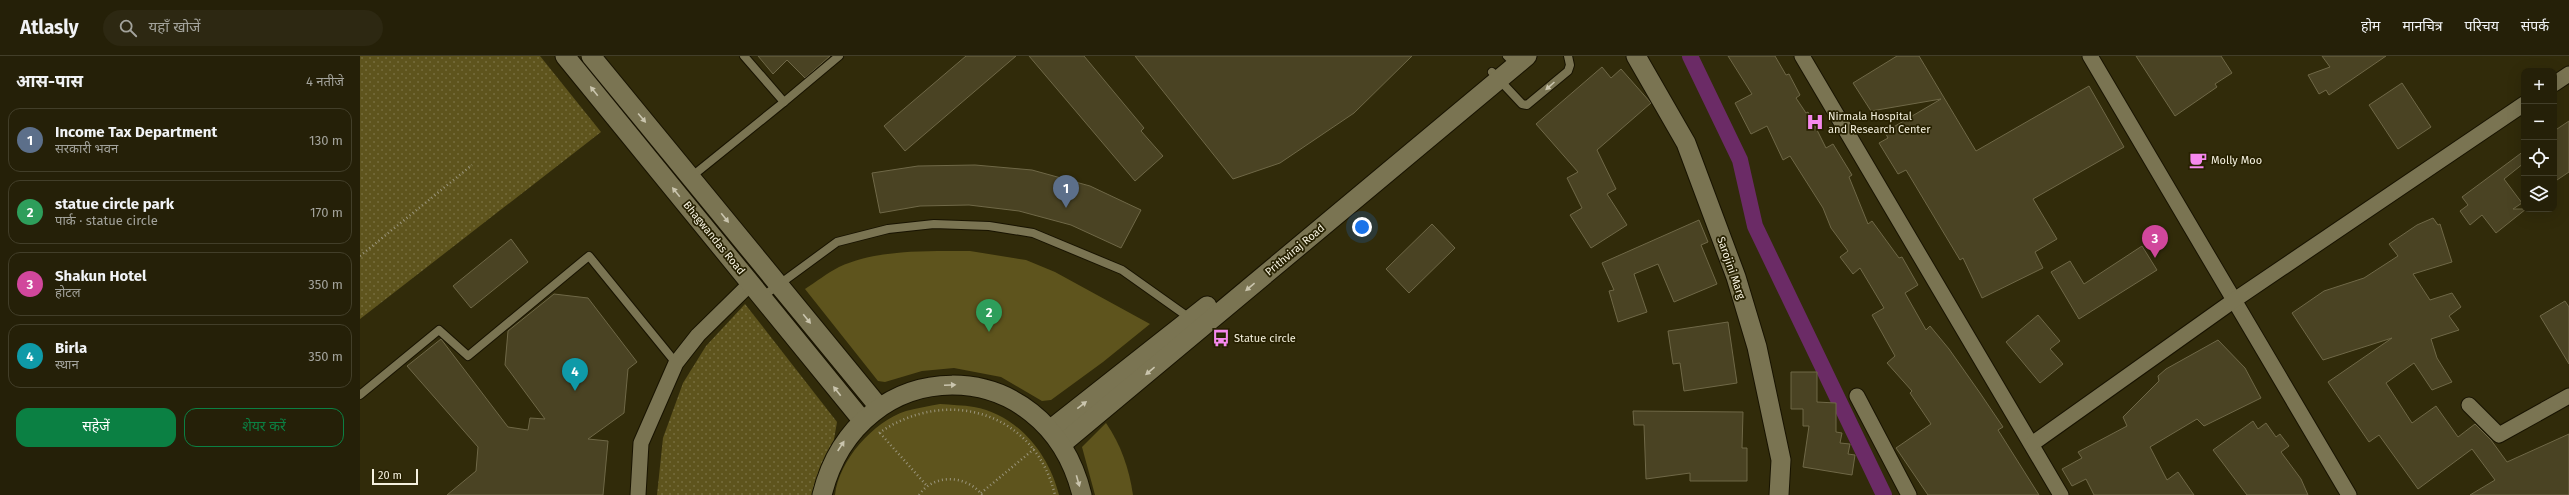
<!DOCTYPE html>
<html lang="hi">
<meta charset="utf-8">
<style>
body{margin:0;font-family:"Fira Sans","Noto Sans Devanagari",sans-serif;background:#2d2812;color:#f1f3f6}
.controls{position:absolute;right:12px;top:12px;display:grid;overflow:hidden;border-radius:8px;box-shadow:0 4px 16px #0002}
.controls button{width:36px;height:36px;display:grid;place-items:center;padding:0;border:0;border-bottom:1px solid #423e29;background:#252008;color:#f1f3f6;font:20px sans-serif}
.scale{position:absolute;left:12px;bottom:10px;width:46px;box-sizing:border-box;padding-left:4px;border:2px solid #f5f1df;border-top:0;font-size:11px;line-height:14px;white-space:nowrap;color:#f5f1df;-webkit-text-stroke:3px #272101;paint-order:stroke}
.you{position:absolute;left:1002px;top:171px;width:14px;height:14px;margin:-10px;border:3px solid #fff;border-radius:50%;background:#1a73e8;box-shadow:0 0 0 6px #1a73e833}
.badge{display:grid;place-items:center;width:26px;height:26px;border-radius:50%;background:#0b8043;color:#fff;font-size:13px;font-weight:700}
.pin{position:absolute;translate:-50% -33px;filter:drop-shadow(0 1px 2px #0008)}
.pin::after{content:'';position:absolute;top:21px;width:14px;height:12px;background:inherit;clip-path:polygon(0 0,100% 0,50% 100%)}
.list{margin:0;padding:0;list-style:none}
h2{display:flex;justify-content:space-between;align-items:center;height:52px;margin:0;padding:0 16px;font-size:17px}
h2 small{font-size:13px;font-weight:400;color:#a3a39c}
.list li{display:grid;grid-template-columns:26px 1fr auto;gap:12px;align-items:center;box-sizing:border-box;height:64px;margin:0 8px 8px;padding:0 8px;border:1px solid #423e29;border-radius:12px}
.list b{display:block;font-size:15px;white-space:nowrap}
.list p{margin:0;font-size:13px;white-space:nowrap;color:#a3a39c}
.list em{font-size:13px;font-style:normal;color:#a3a39c}
.actions{display:flex;gap:8px;padding:12px 16px}
.actions a{flex:1;padding:9px 0;border:1px solid #0b8043;border-radius:12px;text-align:center;font-size:14px;color:#0b8043}
.actions .main{background:#0b8043;color:#fff}
.icon{flex:none;width:22px;height:22px;fill:none;stroke:currentColor;stroke-width:2;stroke-linecap:round;stroke-linejoin:round}
.map{position:relative;flex:none;width:2209px;height:439px;overflow:hidden}
header{display:flex;align-items:center;gap:24px;box-sizing:border-box;height:56px;padding:0 20px;background:#252008;border-bottom:1px solid #423e29}
header strong{font-size:19px}
nav{display:flex;gap:22px;margin-inline-start:auto;font-size:14px}
.search{width:280px;height:36px;background:#2d2812;display:flex;align-items:center;gap:10px;box-sizing:border-box;padding:0 14px;border-radius:22px;color:#a3a39c;font-size:15px}
main{display:flex}
aside{flex:1;background:#252008}
.map>svg:first-child{display:block}
</style>
<header>
<strong>Atlasly</strong>
<div class="search"><svg class="icon" aria-label="search" viewBox="0 0 24 24"><circle cx="10" cy="10" r="6"/><path d="M15 15l6 6"/></svg>यहाँ खोजें</div>
<nav><a>होम</a><a>मानचित्र</a><a>परिचय</a><a>संपर्क</a></nav>
</header>
<main>
<aside>
<h2>आस-पास<small>4 नतीजे</small></h2>
<ul class="list">
<li><span class="badge" style="background:#5c6f8a">1</span><div><b>Income Tax Department</b><p>सरकारी भवन</p></div><em>130 m</em></li>
<li><span class="badge" style="background:#2e9e5b">2</span><div><b>statue circle park</b><p>पार्क · statue circle</p></div><em>170 m</em></li>
<li><span class="badge" style="background:#d1479c">3</span><div><b>Shakun Hotel</b><p>होटल</p></div><em>350 m</em></li>
<li><span class="badge" style="background:#0f9aa8">4</span><div><b>Birla</b><p>स्थान</p></div><em>350 m</em></li>
</ul>
<div class="actions"><a class="main">सहेजें</a><a>शेयर करें</a></div>
</aside>
<div class="map">
<svg width="2209" height="439" viewBox="0 0 2209 439">
<defs>
<pattern id="grass-dots" width="8" height="8" patternUnits="userSpaceOnUse"><rect width="8" height="8" fill="#5e541d"/><path d="M2 2h.1M6 6h.1" fill="none" stroke="#766d3d" stroke-width="1.8" stroke-linecap="round"/></pattern>
</defs>
<rect width="100%" height="100%" fill="#312b0a"/>
<!-- grass -->
<g fill="url(#grass-dots)">
<path d="M0,0H180L241,76L0,263Z"/>
<path d="M385,248L477,366L473,389L455,439H297L303,382L323,327L346,290Z"/>
</g>
<!-- park -->
<g fill="#5e541d">
<path d="M610,195L666,204L695,216L790,268L743,306L691,344L682,345L641,321L594,312L562,315L525,326L518,325L445,233C456,226 467,217 479,211C518,193 568,195 610,195Z"/>
<path d="M580,348C591,349 603,349 614,351C658,359 689,398 699,439H475C479,404 513,366 546,355C557,352 569,350 580,348Z"/>
<path d="M746,367C761,389 769,412 773,439H735L722,391Z"/>
</g>
<g fill="none" stroke-linecap="round" stroke-linejoin="round">
<!-- canal -->
<path stroke="#6b2b66" stroke-width="16" d="M1330,0L1380,104L1395,170L1524,439"/>
</g>
<!-- building -->
<g fill="#4a4323" stroke="#6f6847">
<path d="M398,0H470L445,22L427,4L413,18Z"/>
<path d="M606,0H656L545,95L524,70Z"/>
<path d="M669,0H724L784,72L781,75L803,100L775,125Z"/>
<path d="M775,0H1052L994,57L920,107L873,123Z"/>
<path d="M1368,0H1415L1426,19L1429,18L1440,39L1436,42L1446,57L1448,56L1466,92L1473,88L1492,119L1489,121L1508,168L1512,165L1539,202L1542,201L1558,229L1545,237L1566,274L1570,270L1589,293L1620,337L1643,371L1638,374L1679,439H1568L1536,392L1571,368L1550,337L1552,335L1527,307L1535,300L1512,259L1524,252L1500,212L1493,218L1480,201L1488,195L1471,172L1463,152L1430,100L1423,104L1407,70L1391,78L1375,47L1392,38Z"/>
<path d="M1537,0H1559L1616,95L1729,30L1764,91L1673,143L1697,183L1675,196L1683,212L1622,242L1603,202L1600,204L1546,114L1538,118L1519,87L1528,82L1525,76L1581,43L1511,55L1493,27Z"/>
<path d="M1776,0H1861L1872,17L1855,28L1857,31L1815,60Z"/>
<path d="M1962,0H2026L1969,39L1966,34L1959,38L1948,19L1970,11Z"/>
<path d="M1242,11L1251,22L1261,13L1291,47L1237,94L1256,133L1247,138L1267,169L1231,192L1210,159L1222,152L1207,122L1218,116L1176,68Z"/>
<path d="M2042,27L2071,71L2038,93L2009,49Z"/>
<path d="M2209,65V116L2194,126V75Z"/>
<path d="M2164,95V107L2144,123L2162,147L2153,153H2166L2136,177L2122,159L2110,169L2100,155L2108,149L2102,141Z"/>
<path d="M615,109L672,114L730,130L781,154L761,192L711,169L659,155L609,149L560,150L520,157L512,117L558,110Z"/>
<path d="M2073,162L2078,169L2080,168L2092,206L2053,218L2070,244L2092,237L2101,251L2089,260L2099,274L2071,283L2077,302L2092,326L2072,334L2054,307L2026,327L2052,367L2076,350L2098,381L2115,368L2131,384L2147,406L2209,378V439H2110L2135,424L2112,393L2058,433L2019,379L2009,386L1968,326L2032,282L1963,304L1932,257L1964,235L2004,222L2038,200L2029,188L2057,169Z"/>
<path d="M1339,164L1348,186L1341,189L1357,228L1314,246L1298,208L1274,218L1287,256L1258,266L1249,235L1254,234L1242,207Z"/>
<path d="M1072,168L1095,192L1049,237L1026,213Z"/>
<path d="M151,183L168,206L111,252L93,230Z"/>
<path d="M1782,190L1797,214L1719,263L1691,216L1710,205L1724,228Z"/>
<path d="M194,238L228,242L277,306L268,313L264,357L228,383L248,385L243,439H87L116,415L118,391L47,310L81,283L148,371L168,374L170,362L185,363L145,309L148,275Z"/>
<path d="M2205,245L2209,251V308L2180,260Z"/>
<path d="M1678,259L1700,285L1690,293L1703,308L1680,327L1646,286Z"/>
<path d="M1368,266L1377,327L1324,335L1320,307L1313,308L1308,275Z"/>
<path d="M1858,284L1885,312L1901,342L1844,370L1837,363L1790,391L1807,424L1818,416L1834,439H1734L1726,423L1712,430L1702,413L1722,402L1718,396L1767,370L1763,361L1799,325L1798,320L1806,313Z"/>
<path d="M1431,316H1457V346L1476,347V376L1482,377L1480,387L1490,388L1488,398L1495,399L1492,419L1443,411L1449,370H1443V353H1431Z"/>
<path d="M1273,355L1383,356L1382,392H1387V425H1330V417L1286,423L1284,369H1274Z"/>
<path d="M1893,365L1898,373L1906,367L1916,381L1920,378L1929,390L1921,396L1941,423L1948,439H1887L1853,394Z"/>
</g>
<g fill="none" stroke-linecap="round" stroke-linejoin="round">
<!-- service casing -->
<g stroke="#181300" stroke-width="10">
<g id="service">
<path d="M1147,0L1149,2"/>
<path d="M1132,16L1162,48L1167,49L1208,15L1210,9L1208,0"/>
<path d="M424,46L479,0"/>
<path d="M331,121L424,46L384,0"/>
<path d="M402,241L477,186L528,173L574,168L629,170L673,177L762,214L831,263"/>
<path d="M0,339L79,274L108,300L229,200L316,307"/>
</g>
</g>
<!-- minor casing -->
<g stroke="#181300" stroke-width="17">
<g id="minor">
<path d="M1442,0L1701,439"/>
<path d="M1730,0L1989,439"/>
<path d="M2194,28L2209,18"/>
<path d="M1497,340L1549,439"/>
<path d="M2109,349L2139,379L2209,340"/>
<path d="M1672,388L1873,245L2164,48"/>
<path d="M278,439L281,387L316,307L338,279L391,227"/>
</g>
</g>
<!-- tertiary casing -->
<g stroke="#181300" stroke-width="21">
<g id="tertiary">
<path d="M205,0L502,364"/>
<path d="M231,0L519,351"/>
<path d="M1276,0L1326,87L1376,221L1397,291L1421,404L1419,439"/>
<path d="M691,373L847,250"/>
<path d="M702,388L1167,0"/>
<path d="M462,439C498,293 686,292 722,439"/>
</g>
</g>
<!-- path -->
<g stroke="#9b967d" stroke-width="2.5" stroke-dasharray="1 3" stroke-linecap="butt">
<path d="M0,200L112,109"/>
<path d="M519,377C587,330 675,356 695,439"/>
<path d="M520,377L567,430"/>
<path d="M621,437L674,393"/>
<path d="M559,439C574,417 607,419 622,439"/>
</g>
<!-- service -->
<use href="#service" stroke="#7a7452" stroke-width="8"/>
<!-- minor -->
<use href="#minor" stroke="#7a7452" stroke-width="15"/>
<!-- tertiary -->
<use href="#tertiary" stroke="#7a7452" stroke-width="19"/>
</g>
<!-- one-way arrows -->
<defs><path id="oneway-solid" d="M-6-.8H1V-3.2L6.5 0L1 3.2V.8H-6Z"/></defs>
<g fill="#cac5ae">
<use href="#oneway-solid" transform="translate(1190 30) rotate(138)"/>
<use href="#oneway-solid" transform="translate(234 35) rotate(-129)"/>
<use href="#oneway-solid" transform="translate(282 62) rotate(50)"/>
<use href="#oneway-solid" transform="translate(316 136) rotate(-129)"/>
<use href="#oneway-solid" transform="translate(365 162) rotate(51)"/>
<use href="#oneway-solid" transform="translate(890 231) rotate(140)"/>
<use href="#oneway-solid" transform="translate(447 263) rotate(51)"/>
<use href="#oneway-solid" transform="translate(790 315) rotate(140)"/>
<use href="#oneway-solid" transform="translate(590 329) rotate(-3)"/>
<use href="#oneway-solid" transform="translate(477 335) rotate(-128)"/>
<use href="#oneway-solid" transform="translate(722 349) rotate(-38)"/>
<use href="#oneway-solid" transform="translate(481 390) rotate(-57)"/>
<use href="#oneway-solid" transform="translate(718 425) rotate(74)"/>
</g>
<!-- icons -->
<defs>
<g id="hospital-bare" transform="scale(1.38)"><path d="M-5-5h3v3.5h4V-5h3V5h-3V1.5h-4V5h-3Z" fill="#f688ed" stroke="#272101" stroke-width="2.5" paint-order="stroke"/></g>
<g id="cafe-bare" transform="scale(1.38)"><path d="M-5.5-4.5H6V0H3Q3 3.5 0 3.5H-2.5Q-5.5 3.5-5.5 0ZM3-3.2v2h1.7v-2ZM-6 4.5H4V6H-6Z" fill="#f688ed" stroke="#272101" stroke-width="2.5" paint-order="stroke"/></g>
<g id="bus-bare" transform="scale(1.38)"><path d="M-5-6H5V4H4V6H2V4H-2V6H-4V4H-5ZM-3.5-4V0h7V-4ZM-3.5 1.2v1.5H-2V1.2ZM2 1.2v1.5H3.5V1.2Z" fill="#f688ed" stroke="#272101" stroke-width="2.5" paint-order="stroke"/></g>
</defs>
<g fill-rule="evenodd">
<use href="#hospital-bare" x="1455" y="66"/>
<use href="#cafe-bare" x="1838" y="104"/>
<use href="#bus-bare" x="861" y="282"/>
</g>
<g text-anchor="middle" dominant-baseline="central" stroke-width="3.5" stroke-linejoin="round" paint-order="stroke">
<!-- poi labels -->
<g font-size="11" fill="#f5f1df" stroke="#272101" text-anchor="start">
<text x="1468" y="60">Nirmala Hospital<tspan x="1468" dy="13">and Research Center</tspan></text>
<text x="1851" y="104">Molly Moo</text>
<text x="874" y="282">Statue circle</text>
</g>
<!-- street labels -->
<g font-size="11" fill="#f5f1df" stroke="#272101">
<text transform="translate(354 182) rotate(51)">Bhagwandas Road</text>
<text transform="translate(935 194) rotate(-40)">Prithviraj Road</text>
<text transform="translate(1371 212) rotate(71)">Sarojini Marg</text>
</g>
</g>
</svg>
<div class="controls">
<button>+</button>
<button>−</button>
<button><svg class="icon" aria-label="locate" viewBox="0 0 24 24"><circle cx="12" cy="12" r="6"/><path d="M12 2v4M12 18v4M2 12h4M18 12h4"/></svg></button>
<button><svg class="icon" aria-label="layers" viewBox="0 0 24 24"><path d="M12 4l9 5-9 5-9-5zM3 14l9 5 9-5"/></svg></button>
</div>
<div class="scale">20 m</div>
<div class="you"></div>
<div class="pin badge" style="left:706px;top:152px;background:#5c6f8a">1</div>
<div class="pin badge" style="left:629px;top:276px;background:#2e9e5b">2</div>
<div class="pin badge" style="left:1795px;top:202px;background:#d1479c">3</div>
<div class="pin badge" style="left:215px;top:335px;background:#0f9aa8">4</div>
</div>
</main>
